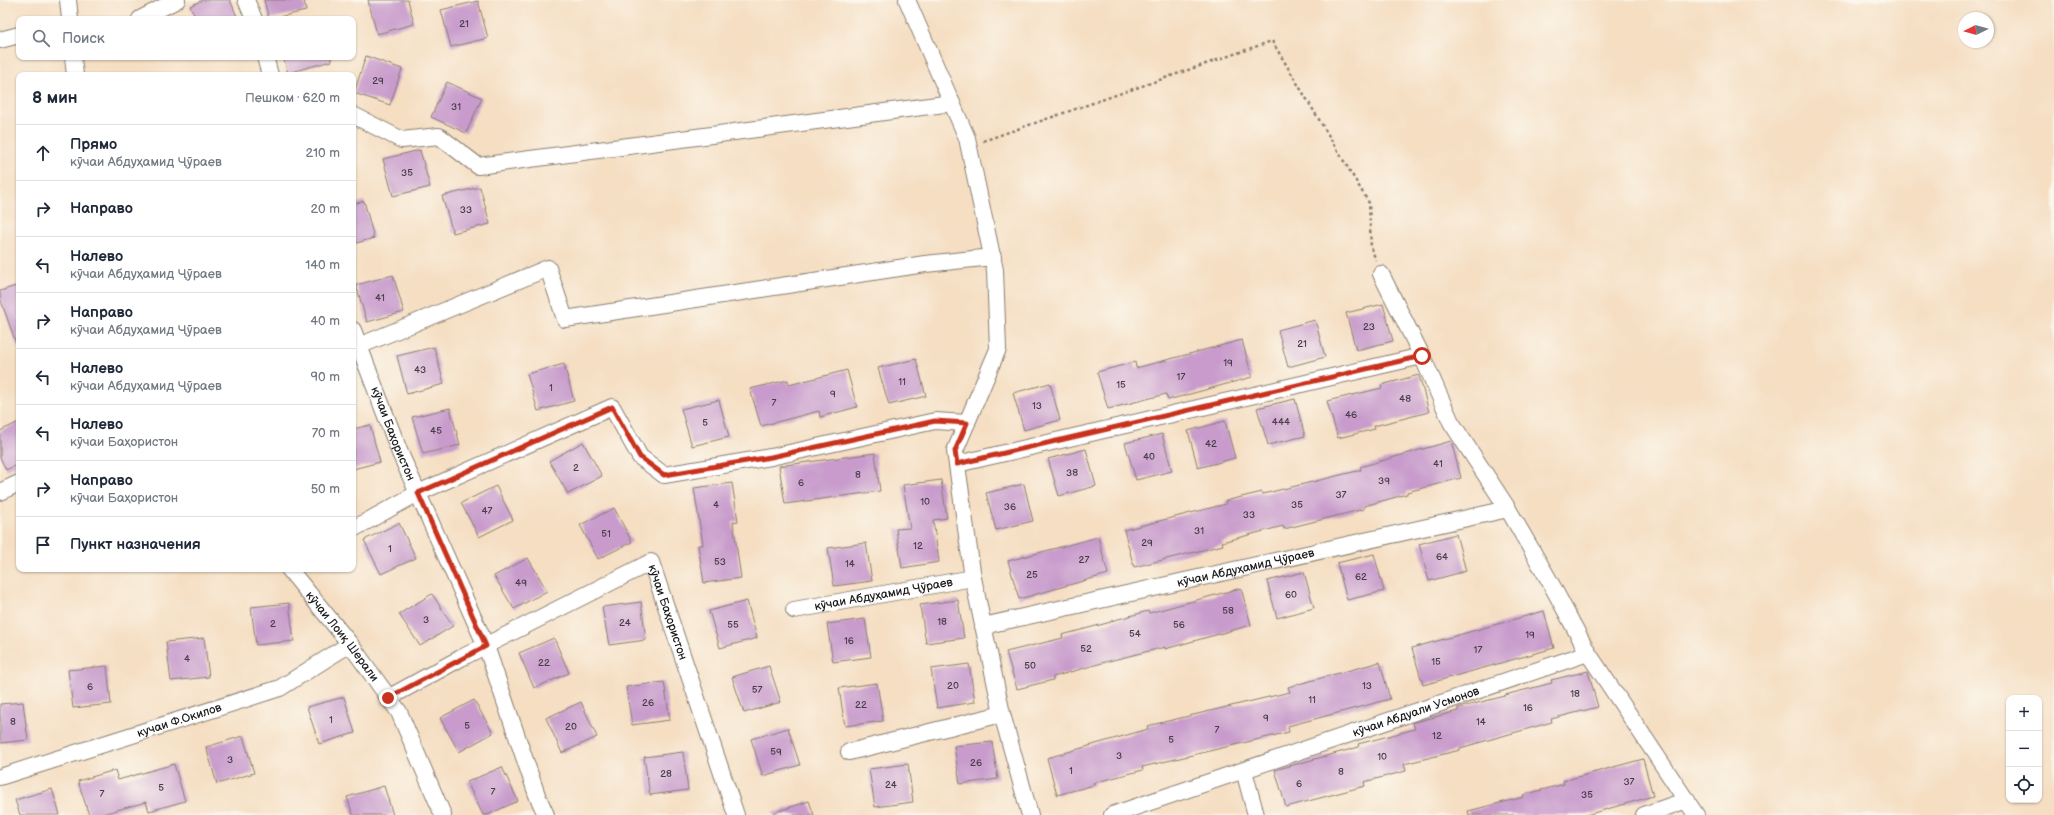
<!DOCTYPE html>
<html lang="ru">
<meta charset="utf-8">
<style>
body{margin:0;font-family:"Balsamiq Sans",sans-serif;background:#f2f2f3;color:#1f2937}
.controls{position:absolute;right:12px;bottom:12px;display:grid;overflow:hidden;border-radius:8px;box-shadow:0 1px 3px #0004}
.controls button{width:36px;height:36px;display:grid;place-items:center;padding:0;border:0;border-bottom:1px solid #e0e1e3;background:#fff;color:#1f2937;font:20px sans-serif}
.compass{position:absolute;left:1958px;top:12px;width:36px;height:36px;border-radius:50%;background:#fff;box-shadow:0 1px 3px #0004;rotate:265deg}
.stop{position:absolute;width:12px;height:12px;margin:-9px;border:3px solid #c8321e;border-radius:50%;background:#fff}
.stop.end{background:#c8321e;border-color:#fff;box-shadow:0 1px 4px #0008}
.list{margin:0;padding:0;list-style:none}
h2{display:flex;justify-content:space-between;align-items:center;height:52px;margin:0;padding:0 16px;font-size:17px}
h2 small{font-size:13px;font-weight:400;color:#747a83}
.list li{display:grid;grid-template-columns:26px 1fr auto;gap:12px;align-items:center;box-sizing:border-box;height:56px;padding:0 16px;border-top:1px solid #e0e1e3}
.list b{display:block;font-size:15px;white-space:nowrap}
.list p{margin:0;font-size:13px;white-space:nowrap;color:#747a83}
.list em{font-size:13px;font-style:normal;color:#747a83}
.icon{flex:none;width:22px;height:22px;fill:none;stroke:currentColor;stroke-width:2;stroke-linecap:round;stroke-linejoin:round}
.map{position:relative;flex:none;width:2054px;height:815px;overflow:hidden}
.search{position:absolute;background:#fff;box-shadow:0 1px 3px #0004;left:16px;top:16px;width:340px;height:44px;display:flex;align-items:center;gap:10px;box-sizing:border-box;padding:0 14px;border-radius:8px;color:#747a83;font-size:15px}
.panel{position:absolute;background:#fff;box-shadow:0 1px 3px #0004;left:16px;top:72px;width:340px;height:500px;border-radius:8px}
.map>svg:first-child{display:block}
</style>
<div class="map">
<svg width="2054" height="815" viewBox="0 0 2054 815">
<rect width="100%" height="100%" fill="#fbf7ec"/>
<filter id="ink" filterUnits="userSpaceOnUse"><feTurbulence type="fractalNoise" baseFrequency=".025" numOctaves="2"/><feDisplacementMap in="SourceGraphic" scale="8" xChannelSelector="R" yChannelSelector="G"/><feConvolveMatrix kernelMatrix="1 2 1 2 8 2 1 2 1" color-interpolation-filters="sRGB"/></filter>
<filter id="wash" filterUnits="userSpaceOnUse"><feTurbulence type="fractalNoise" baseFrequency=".012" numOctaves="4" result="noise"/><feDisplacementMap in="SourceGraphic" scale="16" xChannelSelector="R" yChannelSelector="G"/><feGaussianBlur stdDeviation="0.9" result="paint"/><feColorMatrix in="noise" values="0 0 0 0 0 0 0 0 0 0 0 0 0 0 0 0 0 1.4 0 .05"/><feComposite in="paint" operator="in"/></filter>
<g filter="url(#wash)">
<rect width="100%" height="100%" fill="#f5dec2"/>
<g id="blocks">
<!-- building -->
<g fill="#c89bcc">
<path d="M203,0H230L238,19H196L190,6Z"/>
<path d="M264,0H304L306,11L269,19Z"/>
<path d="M368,0H408L414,24L377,34Z"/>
<path d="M478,1L488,38L451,47L441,10Z"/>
<path d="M366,56L402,69L390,105L354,93Z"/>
<path d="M283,57H331V61L288,73Z"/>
<path d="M447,82L482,98L466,133L431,117Z"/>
<path d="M420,150L430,187L393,196L383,159Z"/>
<path d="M480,187L490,224L453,233L442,196Z"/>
<path d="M364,201L374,238L353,244V204Z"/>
<path d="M393,275L404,312L367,322L356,285Z"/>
<path d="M19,285V346H17L0,298V291Z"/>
<path d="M1383,304L1393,341L1356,350L1346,313Z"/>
<path d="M1315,320L1325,357L1288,367L1278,330Z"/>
<path d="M1242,340L1252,377L1168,400L1166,394L1108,409L1097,372L1135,362L1136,368Z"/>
<path d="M434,347L444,384L407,394L397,356Z"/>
<path d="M916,359L926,396L889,405L878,368Z"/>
<path d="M564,364L574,401L538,411L527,374Z"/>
<path d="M847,370L857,407L820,417L819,411L761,426L750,389L788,380L789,385Z"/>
<path d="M1419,375L1429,412L1374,426L1375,429L1338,438L1327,401L1382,388L1381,385Z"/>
<path d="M1050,383L1060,420L1024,430L1013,393Z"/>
<path d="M1295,399L1305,436L1268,445L1257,408Z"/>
<path d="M719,400L729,437L692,446L681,409Z"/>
<path d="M450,408L460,445L423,454L412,417Z"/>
<path d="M1225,421L1235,458L1198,468L1188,431Z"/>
<path d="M19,422V464L6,470L0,457V431Z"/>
<path d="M370,425L380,462L353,469V429Z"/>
<path d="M1162,434L1172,471L1136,480L1125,443Z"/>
<path d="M1451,441L1461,478L1407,492V494L1364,506V509L1284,529L1283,526L1222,542L1223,545L1134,567L1124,530L1226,504L1225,501L1262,492L1263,494L1361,470L1360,467Z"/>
<path d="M583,442L602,476L568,494L549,461Z"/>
<path d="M1086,449L1096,486L1059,496L1048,459Z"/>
<path d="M875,453L880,491L785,504L779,466Z"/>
<path d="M941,480L947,518L933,520L939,562L902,568L896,529L910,528L903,485Z"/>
<path d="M732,483L738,521L733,522L741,578L704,583L698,545H703L694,488Z"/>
<path d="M1024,484L1033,521L996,530L986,493Z"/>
<path d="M496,486L513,520L479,537L461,503Z"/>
<path d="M614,508L632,542L598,559L580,525Z"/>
<path d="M399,523L416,558L381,574L364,540Z"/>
<path d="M1456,534L1466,571L1429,581L1419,544Z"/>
<path d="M1098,537L1108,574L1019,599L1008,561Z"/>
<path d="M866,543L872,581L834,586L828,548Z"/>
<path d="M1374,554L1384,591L1347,600L1337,563Z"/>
<path d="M528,558L547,591L514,609L494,576Z"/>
<path d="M1304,572L1314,608L1277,618L1267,581Z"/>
<path d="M1241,588L1251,625L1165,649V647L1109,661L1053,677V680L1017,689L1006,652L1063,638L1062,635L1111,622V621L1148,611L1149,613Z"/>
<path d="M432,594L453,626L420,646L399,614Z"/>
<path d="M958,600L964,638L926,643L920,605Z"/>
<path d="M747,601L757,638L720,648L709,611Z"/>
<path d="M641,602L646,640L609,645L602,607Z"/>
<path d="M289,603L294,641L256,645L251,607Z"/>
<path d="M1544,611L1554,648L1423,685L1412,648Z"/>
<path d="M865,619L871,657L833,662L827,624Z"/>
<path d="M204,638L209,677L171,681L166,642Z"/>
<path d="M554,638L569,673L534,688L519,653Z"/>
<path d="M1380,662L1390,699L1288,726L1289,732L1142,767L1143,770L1093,783L1094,785L1057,795L1047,758L1148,729L1147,726L1290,692L1288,687Z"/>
<path d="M969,664L975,702L937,708L931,669Z"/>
<path d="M107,666L111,704L73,708L68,670Z"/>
<path d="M769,666L781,702L744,713L732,677Z"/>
<path d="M1588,671L1598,707L1551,719L1552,722L1460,748V750L1404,764L1406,771L1364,782L1365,786L1286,807L1275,770L1359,747L1358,744L1415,729L1413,723L1415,722L1458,711V708L1505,696V695L1552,683L1551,680Z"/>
<path d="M664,682L670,720L632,725L626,687Z"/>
<path d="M877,683L883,721L845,726L839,688Z"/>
<path d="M344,697L355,733L319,744L307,707Z"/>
<path d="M474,700L493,733L459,752L440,718Z"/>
<path d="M23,702L28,740L0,743V704Z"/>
<path d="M581,702L597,737L562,753L546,718Z"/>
<path d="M788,728L800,765L763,776L751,739Z"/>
<path d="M243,736L254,773L217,784L206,747Z"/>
<path d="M992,742L998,779L960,784L954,746Z"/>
<path d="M683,752L688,790L650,795L644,757Z"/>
<path d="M1643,759L1653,796L1586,815H1469L1468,811L1524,797L1523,795L1564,784L1563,781Z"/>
<path d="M174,764L185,801L149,811L146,802L99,815H89L78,781L115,770L118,780Z"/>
<path d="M908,764L913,802L875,807L869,769Z"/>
<path d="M502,767L518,801L487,815H483L467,782Z"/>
<path d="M384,786L393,815H353L347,797Z"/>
<path d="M52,789L60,815H20L15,800Z"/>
<path d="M809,801L814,815H773V813Z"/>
</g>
</g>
</g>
<g filter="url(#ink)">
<use href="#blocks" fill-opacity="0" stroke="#887d6f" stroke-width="1"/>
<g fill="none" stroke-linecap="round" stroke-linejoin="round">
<!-- minor casing -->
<g stroke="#887d6f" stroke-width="18">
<g id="minor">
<path d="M68,0L70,19"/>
<path d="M246,0L254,19"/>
<path d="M907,0L967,138L995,270L998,349L955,451L973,578L1002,714L1030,815"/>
<path d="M140,19L177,0"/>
<path d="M0,40L19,35"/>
<path d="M73,57L75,75"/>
<path d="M265,57L270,75"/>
<path d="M353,115L402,140L439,136L478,166L952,103"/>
<path d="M1381,274L1422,356L1451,422L1508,509L1549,580L1588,653L1696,815"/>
<path id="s1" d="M353,330L400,453L486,646L537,795L546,815"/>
<path d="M359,346L548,268L565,319L925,264L993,257"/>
<path d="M957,464L1422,356"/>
<path d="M0,492L19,483"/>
<path d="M353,529L418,493L612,407L640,457L664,475L771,457L935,421L967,423"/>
<path id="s2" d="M289,569L350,644L399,712L443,815"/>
<path id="s3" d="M794,610L973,578"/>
<path id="s4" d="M983,626L1508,509"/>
<path id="s5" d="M388,698L461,658L651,562L736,815"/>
<path d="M849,752L1002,714"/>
<path d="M1244,771L1256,815"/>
<path id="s6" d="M0,777L280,688L350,644"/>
<path id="s7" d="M1112,815L1588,653"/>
<path d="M1644,815L1687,800"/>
</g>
</g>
<!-- path -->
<path stroke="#887d6f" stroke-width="2.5" stroke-dasharray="3 3" stroke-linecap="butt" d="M983,141L1272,41L1369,203L1371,248L1376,260"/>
<!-- minor -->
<use href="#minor" stroke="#fff" stroke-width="16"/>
</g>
</g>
<g fill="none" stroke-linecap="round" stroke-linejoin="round" filter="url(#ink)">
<!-- route -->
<path stroke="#c8321e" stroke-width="5" d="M388,698L486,646L418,493L612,407L640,457L664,475L771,457L935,421L967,423L955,451L957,464L1422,356"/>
</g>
<g text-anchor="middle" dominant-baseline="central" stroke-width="3" stroke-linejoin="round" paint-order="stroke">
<!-- number labels -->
<g font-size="10" fill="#473c48">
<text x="464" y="24">21</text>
<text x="378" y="81">29</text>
<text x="456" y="107">31</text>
<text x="407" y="173">35</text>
<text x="466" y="210">33</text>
<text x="380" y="298">41</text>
<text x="1369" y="327">23</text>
<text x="1302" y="344">21</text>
<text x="1228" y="363">19</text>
<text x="420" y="370">43</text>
<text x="1181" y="377">17</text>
<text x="902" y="382">11</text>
<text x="1121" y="385">15</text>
<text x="551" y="388">1</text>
<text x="833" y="394">9</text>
<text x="1405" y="399">48</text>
<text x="774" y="403">7</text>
<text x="1037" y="406">13</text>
<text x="1351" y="415">46</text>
<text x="1281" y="422">444</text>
<text x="705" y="423">5</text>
<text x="436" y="431">45</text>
<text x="1211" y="444">42</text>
<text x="1149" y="457">40</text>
<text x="1438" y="464">41</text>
<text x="576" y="468">2</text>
<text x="1072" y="473">38</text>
<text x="858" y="475">8</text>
<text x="1384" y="481">39</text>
<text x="801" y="483">6</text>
<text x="1341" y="495">37</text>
<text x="925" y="502">10</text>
<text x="716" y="505">4</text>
<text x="1297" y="505">35</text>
<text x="1010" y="507">36</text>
<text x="487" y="511">47</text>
<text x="1249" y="515">33</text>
<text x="1199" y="531">31</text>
<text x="606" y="534">51</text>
<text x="1147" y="543">29</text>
<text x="918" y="546">12</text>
<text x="390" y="549">1</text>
<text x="1442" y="557">64</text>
<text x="1084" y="560">27</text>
<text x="720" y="562">53</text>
<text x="850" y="564">14</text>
<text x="1032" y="575">25</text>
<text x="1361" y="577">62</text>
<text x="521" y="583">49</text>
<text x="1291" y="595">60</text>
<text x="1228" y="611">58</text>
<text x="426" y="620">3</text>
<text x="942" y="622">18</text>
<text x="625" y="623">24</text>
<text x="273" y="624">2</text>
<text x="733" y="625">55</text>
<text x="1179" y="625">56</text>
<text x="1135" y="634">54</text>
<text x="1530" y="635">19</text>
<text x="849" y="641">16</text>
<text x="1086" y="649">52</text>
<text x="1478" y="650">17</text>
<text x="187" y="659">4</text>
<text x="1436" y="662">15</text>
<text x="544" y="663">22</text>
<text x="1030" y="666">50</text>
<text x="953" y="686">20</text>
<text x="1367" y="686">13</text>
<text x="90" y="687">6</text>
<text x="757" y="690">57</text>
<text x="1575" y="694">18</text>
<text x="1312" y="700">11</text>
<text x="648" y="703">26</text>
<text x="861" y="705">22</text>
<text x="1528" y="708">16</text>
<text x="1266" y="718">9</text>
<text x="331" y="720">1</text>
<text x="13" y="722">8</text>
<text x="1481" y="722">14</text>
<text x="467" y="726">5</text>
<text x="571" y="727">20</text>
<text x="1217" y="730">7</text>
<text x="1437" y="736">12</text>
<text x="1171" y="740">5</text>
<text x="776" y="752">59</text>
<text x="1119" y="756">3</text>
<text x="1382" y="757">10</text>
<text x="230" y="760">3</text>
<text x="976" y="763">26</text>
<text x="1071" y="771">1</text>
<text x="1341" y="772">8</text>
<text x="666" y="774">28</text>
<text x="1629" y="782">37</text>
<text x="1299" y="784">6</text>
<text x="891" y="785">24</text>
<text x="161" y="788">5</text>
<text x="493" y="792">7</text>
<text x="102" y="794">7</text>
<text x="1587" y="795">35</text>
</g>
<!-- street labels -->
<g font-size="12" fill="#1c1c1c" stroke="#fbf7ec">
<text stroke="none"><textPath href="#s1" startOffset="111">кӯчаи Баҳористон</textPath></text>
<text stroke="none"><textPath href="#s4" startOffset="269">кӯчаи Абдуҳамид Ҷӯраев</textPath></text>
<text stroke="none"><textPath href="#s3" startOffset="91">кӯчаи Абдуҳамид Ҷӯраев</textPath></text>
<text stroke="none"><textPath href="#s5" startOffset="349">кӯчаи Баҳористон</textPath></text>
<text stroke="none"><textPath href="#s2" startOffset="86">кӯчаи Лоиқ Шерали</textPath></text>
<text stroke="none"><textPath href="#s7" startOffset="321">кӯчаи Абдуали Усмонов</textPath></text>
<text stroke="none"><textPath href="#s6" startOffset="188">кучаи Ф.Окилов</textPath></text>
</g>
</g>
</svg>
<div class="controls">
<button>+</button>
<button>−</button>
<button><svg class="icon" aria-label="locate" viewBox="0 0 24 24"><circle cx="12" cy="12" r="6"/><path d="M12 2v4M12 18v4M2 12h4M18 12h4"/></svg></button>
</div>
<svg class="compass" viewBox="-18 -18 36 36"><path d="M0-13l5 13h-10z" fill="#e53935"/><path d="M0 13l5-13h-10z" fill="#747a83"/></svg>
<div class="stop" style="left:1422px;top:356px"></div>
<div class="stop end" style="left:388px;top:698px"></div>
<div class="search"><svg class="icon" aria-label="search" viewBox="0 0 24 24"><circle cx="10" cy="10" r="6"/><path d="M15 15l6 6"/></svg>Поиск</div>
<section class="panel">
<h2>8 мин<small>Пешком · 620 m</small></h2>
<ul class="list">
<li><svg class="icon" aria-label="ahead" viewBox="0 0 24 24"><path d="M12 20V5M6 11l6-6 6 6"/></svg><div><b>Прямо</b><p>кӯчаи Абдуҳамид Ҷӯраев</p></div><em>210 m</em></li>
<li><svg class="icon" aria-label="right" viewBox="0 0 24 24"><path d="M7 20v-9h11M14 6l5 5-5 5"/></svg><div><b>Направо</b></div><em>20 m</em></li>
<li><svg class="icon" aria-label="left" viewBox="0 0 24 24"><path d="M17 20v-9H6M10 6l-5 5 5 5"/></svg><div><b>Налево</b><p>кӯчаи Абдуҳамид Ҷӯраев</p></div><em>140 m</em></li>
<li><svg class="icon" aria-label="right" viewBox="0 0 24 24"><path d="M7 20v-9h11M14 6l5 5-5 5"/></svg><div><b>Направо</b><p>кӯчаи Абдуҳамид Ҷӯраев</p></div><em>40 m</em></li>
<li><svg class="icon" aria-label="left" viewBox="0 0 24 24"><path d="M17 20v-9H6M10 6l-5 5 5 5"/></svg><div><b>Налево</b><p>кӯчаи Абдуҳамид Ҷӯраев</p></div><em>90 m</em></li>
<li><svg class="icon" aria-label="left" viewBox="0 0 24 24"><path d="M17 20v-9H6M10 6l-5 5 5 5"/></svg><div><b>Налево</b><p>кӯчаи Баҳористон</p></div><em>70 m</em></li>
<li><svg class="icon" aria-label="right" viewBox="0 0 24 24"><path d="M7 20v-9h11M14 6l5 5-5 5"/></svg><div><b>Направо</b><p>кӯчаи Баҳористон</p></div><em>50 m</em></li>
<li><svg class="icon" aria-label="arrive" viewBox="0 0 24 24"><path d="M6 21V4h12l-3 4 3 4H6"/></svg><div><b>Пункт назначения</b></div></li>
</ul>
</section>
</div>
